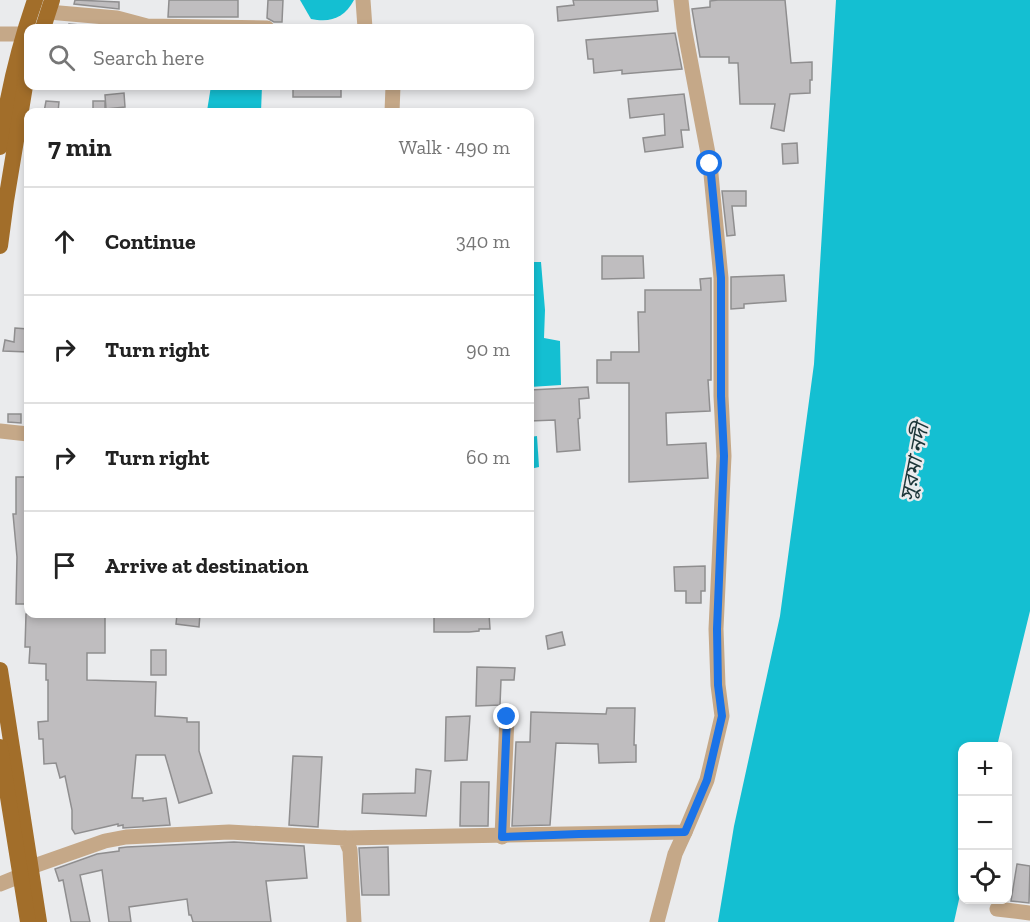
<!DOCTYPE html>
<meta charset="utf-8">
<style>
body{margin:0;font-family:"Zilla Slab","Noto Sans Bengali",serif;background:#f2f2f2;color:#222}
.controls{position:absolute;right:18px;bottom:18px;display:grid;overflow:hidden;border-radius:12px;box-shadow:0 3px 9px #0003}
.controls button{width:54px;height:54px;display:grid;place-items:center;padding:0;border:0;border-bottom:2px solid #e0e0e0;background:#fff;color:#222;font:30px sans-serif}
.stop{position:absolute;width:18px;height:18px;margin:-14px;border:4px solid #1a73e8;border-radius:50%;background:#fff}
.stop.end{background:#1a73e8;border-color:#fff;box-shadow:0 2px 6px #0008}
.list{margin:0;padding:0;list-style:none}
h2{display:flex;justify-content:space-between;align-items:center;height:78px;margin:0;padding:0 24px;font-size:26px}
h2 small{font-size:20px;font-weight:400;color:#767676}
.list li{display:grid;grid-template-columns:39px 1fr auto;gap:18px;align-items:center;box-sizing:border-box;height:108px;padding:0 24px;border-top:2px solid #e0e0e0}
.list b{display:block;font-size:22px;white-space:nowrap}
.list em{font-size:20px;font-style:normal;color:#767676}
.icon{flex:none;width:33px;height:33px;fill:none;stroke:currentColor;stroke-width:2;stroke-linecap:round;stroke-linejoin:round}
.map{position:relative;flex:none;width:1030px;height:922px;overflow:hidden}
.search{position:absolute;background:#fff;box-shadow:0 3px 9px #0003;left:24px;top:24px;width:510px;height:66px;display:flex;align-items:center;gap:15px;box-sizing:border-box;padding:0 21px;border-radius:12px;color:#767676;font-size:22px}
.panel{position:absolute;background:#fff;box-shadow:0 3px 9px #0003;left:24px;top:108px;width:510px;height:510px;border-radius:12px}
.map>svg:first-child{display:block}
</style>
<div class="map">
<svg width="1030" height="922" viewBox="0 0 1030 922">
<rect width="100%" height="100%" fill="#eaebed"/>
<!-- water -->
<g fill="#14bfd2">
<path d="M300,0H354C344,18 331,23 311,19Z"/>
<path d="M836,0H1030V611L997,746H962V886L954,922H718L734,826L780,616L814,364Z"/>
<path d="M211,86H262L261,112L207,111Z"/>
<path d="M530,262H541L545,310L544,338L560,341L561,385L530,387Z"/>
<path d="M537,436L539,467L530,469V437Z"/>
</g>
<!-- building -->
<g fill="#bfbdbf" stroke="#8f8e8f" stroke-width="1.5">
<path d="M75,0L119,2V9L74,4Z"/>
<path d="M169,0H238V17H168Z"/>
<path d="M268,0H283L282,22H274L267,18Z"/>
<path d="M573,0H657L658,11L558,21L557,7L574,5Z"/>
<path d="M718,0H785L791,63L812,62V80H810V93L790,94L784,131L771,128L775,104H740L738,63H729V57H700L692,9L710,7V1Z"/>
<path d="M69,24L115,28H119H69Z"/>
<path d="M675,33L682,69L622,74V70L594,73L593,59H588L586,40Z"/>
<rect x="293" y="86" width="48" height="11"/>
<path d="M124,93L125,107L106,109L105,95Z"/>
<path d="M684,94L689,130H681L683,147L645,152L643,138L665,135L664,114L630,118L628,99Z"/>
<path d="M46,101L59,102L58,112H44Z"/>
<rect x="93" y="101" width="12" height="11"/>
<path d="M797,143L798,163L783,164L782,144Z"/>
<path d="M722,191H746V206H732L735,235L727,236Z"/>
<path d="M602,256H643L644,278L602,279Z"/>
<path d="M784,275L786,301L744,304V308L731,309V277Z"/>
<path d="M711,278V380H708L710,411L666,413L667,445L706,443L708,478L629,482V383H597V360H611V352H639L638,312H645V290H701L700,279Z"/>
<path d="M15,328L28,329V352L3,351L5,340L14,342Z"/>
<path d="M588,387L589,398L579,399L580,418L578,419L580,450L557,452L555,420L530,421V390Z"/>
<path d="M8,414H21V423L8,422Z"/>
<path d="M16,477H26V484H28V498H26L25,526L28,563V604H16L17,557L13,514H16Z"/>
<path d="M705,566V591H701V603H686V591H675L674,567Z"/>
<path d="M26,614H105V653H87V680L156,682L155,716L187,718V722H199V751L212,793L179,803L165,755H136L132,798H143V801L166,798L170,825L123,828V825L118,826V824L75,834L72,829V810L65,776L60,778L56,763L44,764L43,739H39L38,722L48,721V680H46V664L29,663L30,647H25Z"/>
<path d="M177,614H200L199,627L176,624Z"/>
<path d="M434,614H489L490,629H479V631L469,632H434Z"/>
<path d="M562,632L565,645L548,649L546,636Z"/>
<rect x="151" y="650" width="15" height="25"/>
<path d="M477,667L515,668L514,680H501L500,705L476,706Z"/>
<path d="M607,708H635L634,745H636V762L599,763L598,744L556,743L550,825L512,826L516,742H530L531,712L606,714Z"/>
<path d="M470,716L467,760L445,761L446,717Z"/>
<path d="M293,756L322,757L318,827L289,825Z"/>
<path d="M416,769L431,771L426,816L362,813L363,794L415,793Z"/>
<path d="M461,782H489L488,826H460Z"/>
<path d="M234,842L304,846L307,878L266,881L271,922H193L191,915H189L187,899L129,907L131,922H109L102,870L80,875L90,922H71L63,880L59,881L55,869L97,854L119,851V848L127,847Z"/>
<path d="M388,847L389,895H362L359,848Z"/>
<path d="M1017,864L1030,866L1029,903L1011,901Z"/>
</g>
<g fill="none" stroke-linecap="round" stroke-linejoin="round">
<!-- minor -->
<g stroke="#c5a888" stroke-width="15">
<path d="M363,0L365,28"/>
<path d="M48,12L117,18L147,26L267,28"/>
<path d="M0,34H24"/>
<path d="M392,112L393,86"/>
<path d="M0,431L28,434"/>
<path d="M502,837L507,717"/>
<path d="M345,838C459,837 572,834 685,832L707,780L722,716L718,685L716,629L724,456L721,396V278L710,164L684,27L681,0"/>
<path d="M0,884L20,876L31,867L105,841L126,837L229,832L345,838L350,850L354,922"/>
<path d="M997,909L1030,913"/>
<path d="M657,922L675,854L685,832"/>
</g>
<!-- primary -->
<g stroke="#a26e2a" stroke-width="16">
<path d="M43,28L52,0"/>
<path d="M0,147C7,96 18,49 35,0"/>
<path d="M0,246L6,201L28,68"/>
<path d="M0,670L39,922"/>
<path d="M0,747L28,922"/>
</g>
</g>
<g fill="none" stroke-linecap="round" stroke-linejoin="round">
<!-- route -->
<path stroke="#1a73e8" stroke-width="8" d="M507,717L502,837L579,834L685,832L707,780L722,716L718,685L717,629L724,456L721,396V278L710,164"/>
</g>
<g text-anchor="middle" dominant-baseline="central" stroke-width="5" stroke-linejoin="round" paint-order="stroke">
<!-- water labels -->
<g font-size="21" font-style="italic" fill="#1b3437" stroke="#eaebed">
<text transform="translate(914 462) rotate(-79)">সুরমা নদী</text>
</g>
</g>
</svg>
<div class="controls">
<button>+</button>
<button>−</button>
<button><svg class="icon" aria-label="locate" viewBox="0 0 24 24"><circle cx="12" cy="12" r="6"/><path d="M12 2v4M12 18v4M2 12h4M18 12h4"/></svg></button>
</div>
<div class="stop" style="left:710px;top:164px"></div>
<div class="stop end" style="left:507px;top:717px"></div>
<div class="search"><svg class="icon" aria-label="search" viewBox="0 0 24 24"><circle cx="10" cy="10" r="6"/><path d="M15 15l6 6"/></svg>Search here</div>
<section class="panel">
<h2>7 min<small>Walk · 490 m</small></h2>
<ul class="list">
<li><svg class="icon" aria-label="ahead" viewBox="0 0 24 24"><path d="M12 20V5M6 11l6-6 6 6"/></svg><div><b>Continue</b></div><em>340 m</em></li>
<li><svg class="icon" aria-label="right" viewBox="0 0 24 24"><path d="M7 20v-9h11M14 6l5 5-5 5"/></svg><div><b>Turn right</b></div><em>90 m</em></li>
<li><svg class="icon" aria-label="right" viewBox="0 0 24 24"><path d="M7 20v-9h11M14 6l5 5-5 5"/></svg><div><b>Turn right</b></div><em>60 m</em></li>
<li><svg class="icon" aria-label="arrive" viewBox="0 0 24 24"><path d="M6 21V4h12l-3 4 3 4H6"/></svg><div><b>Arrive at destination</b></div></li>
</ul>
</section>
</div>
